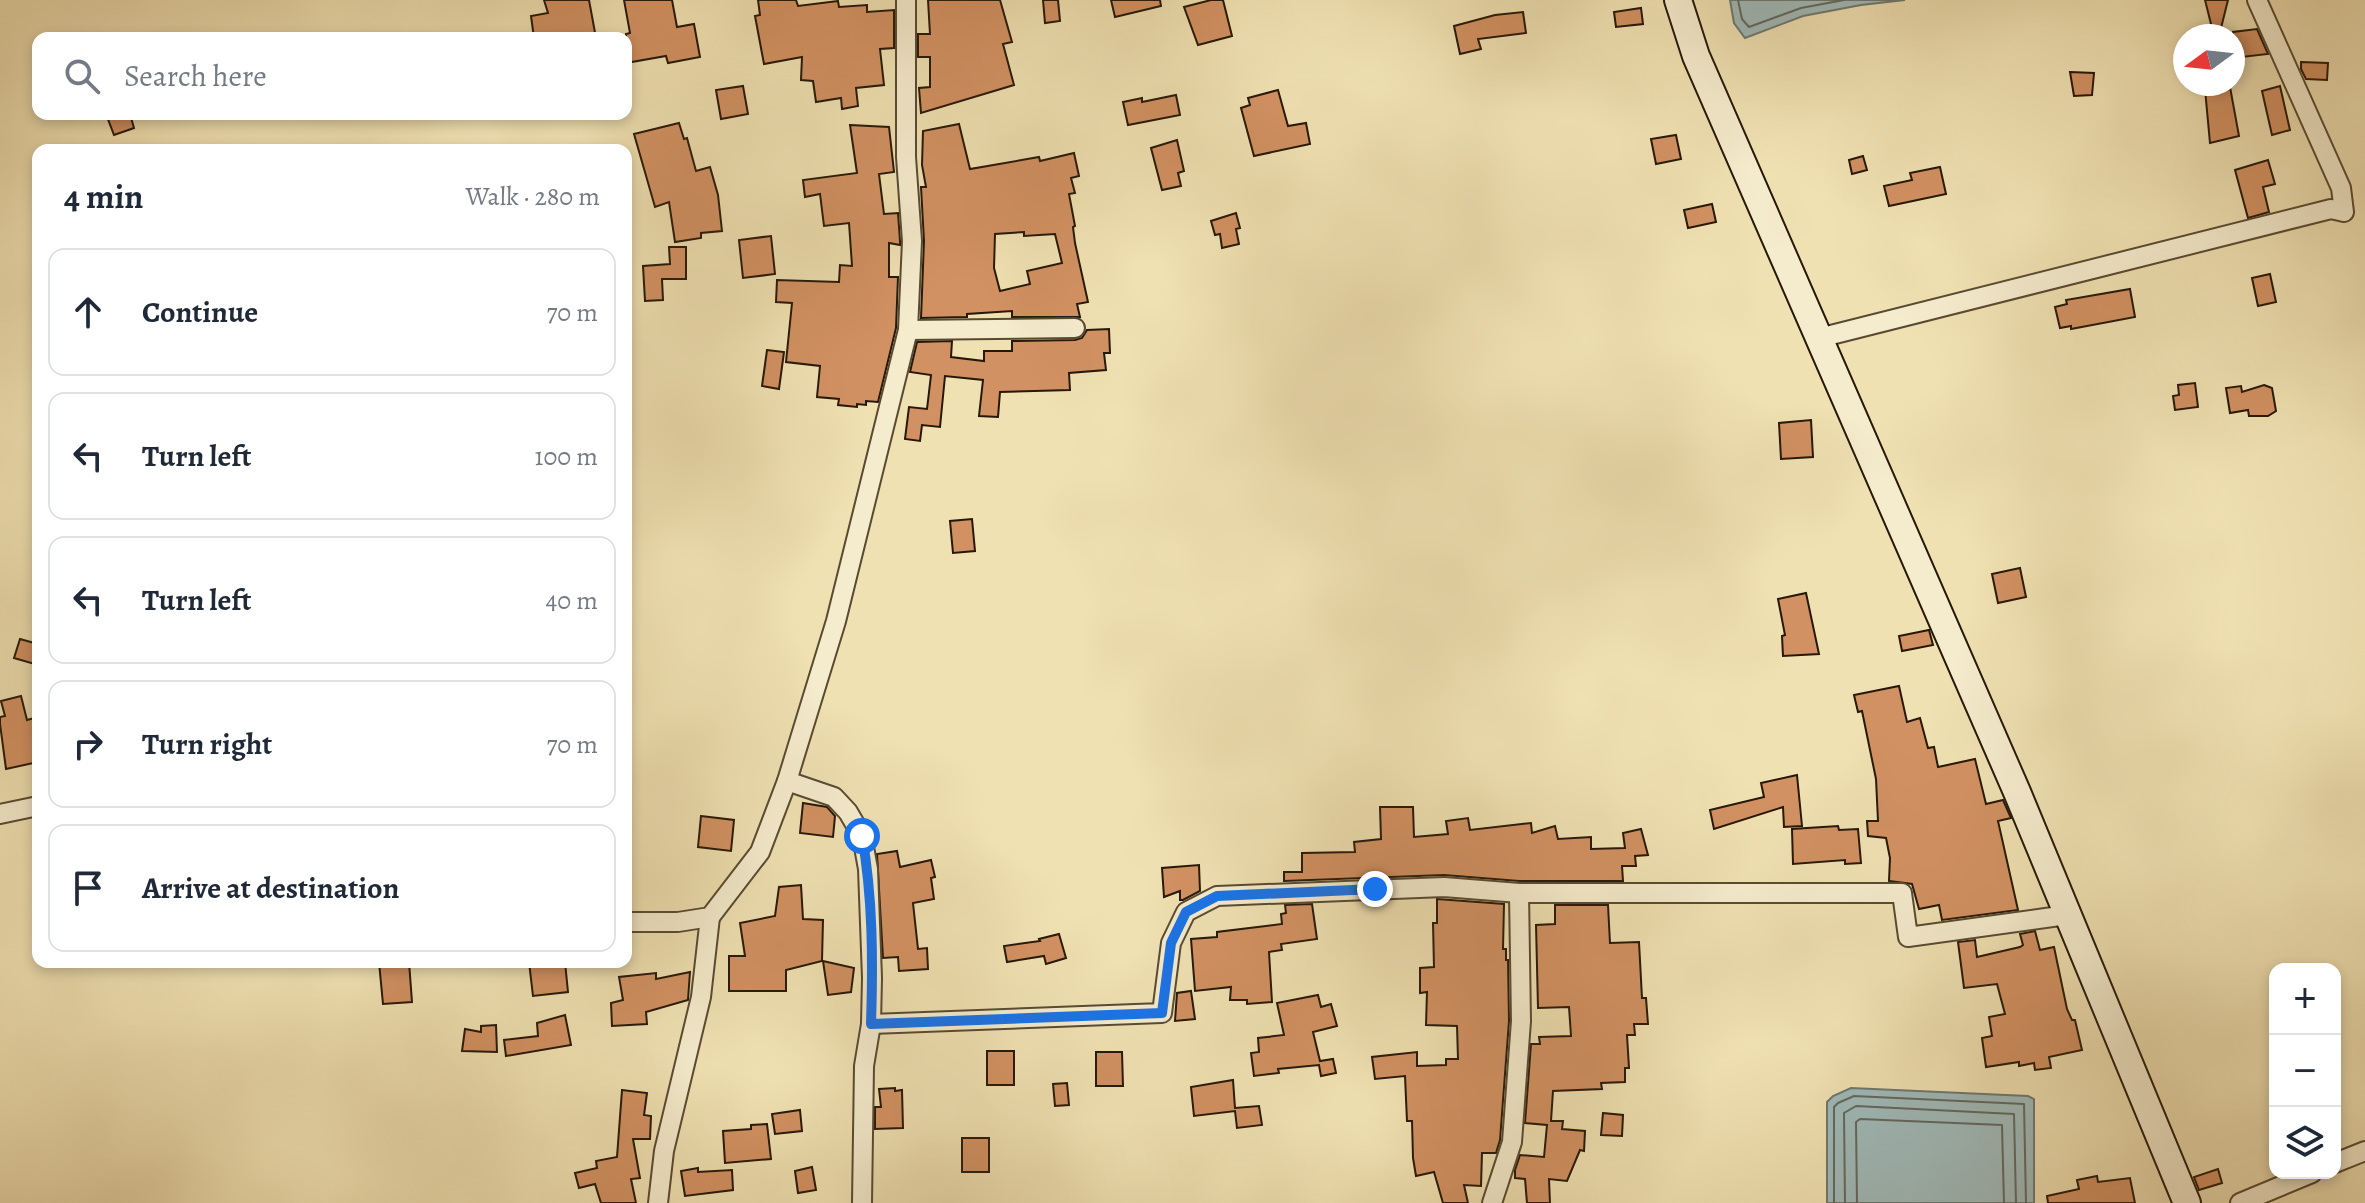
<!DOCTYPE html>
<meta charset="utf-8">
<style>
body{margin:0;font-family:Alegreya,serif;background:#f6f6f7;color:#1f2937}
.controls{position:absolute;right:24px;bottom:24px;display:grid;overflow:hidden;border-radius:16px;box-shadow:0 4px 12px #0003}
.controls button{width:72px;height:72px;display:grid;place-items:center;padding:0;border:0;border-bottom:2px solid #e0e1e3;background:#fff;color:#1f2937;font:40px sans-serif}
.compass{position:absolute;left:2173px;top:24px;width:72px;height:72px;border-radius:50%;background:#fff;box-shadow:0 4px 12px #0003;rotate:255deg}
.stop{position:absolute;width:24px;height:24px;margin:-18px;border:6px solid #1a73e8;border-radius:50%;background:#fff}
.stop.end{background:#1a73e8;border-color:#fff;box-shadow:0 2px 8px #0008}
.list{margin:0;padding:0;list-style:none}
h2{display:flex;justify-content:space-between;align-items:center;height:104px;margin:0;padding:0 32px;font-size:34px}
h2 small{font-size:26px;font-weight:400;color:#747a83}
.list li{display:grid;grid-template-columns:52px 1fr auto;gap:24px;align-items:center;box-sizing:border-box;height:128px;margin:0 16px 16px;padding:0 16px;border:2px solid #e0e1e3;border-radius:16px}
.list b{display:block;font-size:30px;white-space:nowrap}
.list em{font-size:26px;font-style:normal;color:#747a83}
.icon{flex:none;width:44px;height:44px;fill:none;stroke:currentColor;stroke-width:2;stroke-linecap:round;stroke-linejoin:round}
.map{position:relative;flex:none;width:2365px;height:1203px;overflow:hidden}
.search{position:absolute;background:#fff;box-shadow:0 4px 12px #0003;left:32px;top:32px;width:600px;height:88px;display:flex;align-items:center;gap:20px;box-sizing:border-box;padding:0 28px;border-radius:16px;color:#747a83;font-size:30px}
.panel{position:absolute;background:#fff;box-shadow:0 4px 12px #0003;left:32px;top:144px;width:600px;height:824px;border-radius:16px}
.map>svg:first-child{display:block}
</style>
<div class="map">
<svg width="2365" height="1203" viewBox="0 0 2365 1203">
<rect width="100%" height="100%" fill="#f0e1b2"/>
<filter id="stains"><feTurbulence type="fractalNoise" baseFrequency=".0025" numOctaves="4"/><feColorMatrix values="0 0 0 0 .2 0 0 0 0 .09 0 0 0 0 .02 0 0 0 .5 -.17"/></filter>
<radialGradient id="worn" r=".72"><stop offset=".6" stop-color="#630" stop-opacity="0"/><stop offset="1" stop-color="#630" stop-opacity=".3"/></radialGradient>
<!-- water -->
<g fill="#a0bab9" stroke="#6f7972" stroke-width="2">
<path d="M1730,0H1905L1861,5L1803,16L1745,38L1734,23Z"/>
<path d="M1851,1088L2028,1096L2034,1099V1203H1827V1102L1833,1096Z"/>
</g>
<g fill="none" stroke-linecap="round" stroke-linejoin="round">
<!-- shore -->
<g stroke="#636960" stroke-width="2">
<path d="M1738,0L1742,19L1749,27L1801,8L1844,0"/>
<path d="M1834,1203V1107L1838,1103L1854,1096L2024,1104L2026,1203"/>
<path d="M1845,1203L1844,1113L1856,1106L2014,1114L2016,1203"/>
<path d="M1857,1203L1856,1122L1860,1119L2002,1125L2004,1203"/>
</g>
</g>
<!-- building -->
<g fill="#d29162" stroke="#261808" stroke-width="2" fill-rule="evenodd">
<path d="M544,0H589L596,38H534L531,16L548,13Z"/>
<path d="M624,0H672L677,27L694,24L700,57L668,63L666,56L626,63V34L630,33Z"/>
<path d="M758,0H796L798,6L838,1L839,7L867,5V12L894,10V48L880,49L884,85L856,88L858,106L842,109L841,98L816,102L813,81L801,80L802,57L764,64L755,16L760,15Z"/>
<path d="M928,0H1000L1012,42L1003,44L1014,85L921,113L919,88L930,87V57H918V34H930Z"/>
<path d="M1043,0H1058L1060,21L1045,23Z"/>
<path d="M1111,0H1160L1161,6L1115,17Z"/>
<path d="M1211,0H1223L1232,36L1198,45L1184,7Z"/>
<path d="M2205,0H2228L2219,36H2214Z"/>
<path d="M1641,8L1643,24L1616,27L1614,12Z"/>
<path d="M1523,12L1526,33L1478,39L1481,49L1460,54L1454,26L1495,15Z"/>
<path d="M2257,29L2268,54L2233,58V32Z"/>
<path d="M2301,62L2328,63L2327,80L2306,79L2301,69Z"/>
<path d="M2070,72L2094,73L2092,95L2074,96Z"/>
<path d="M743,86L748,114L721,119L716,90Z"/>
<path d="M2280,86L2290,130L2272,135L2262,91Z"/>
<path d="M2230,87L2239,136L2210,143L2205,89Z"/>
<path d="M1278,90L1288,126L1306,123L1310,144L1254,156L1241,108L1250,105L1248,98Z"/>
<path d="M1176,95L1180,115L1128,125L1123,102L1142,98V102Z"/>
<path d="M106,114H130L134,128L114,135Z"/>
<path d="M679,123L684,139L687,138L696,171L710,167L718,195L722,231L701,233V238L675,242L669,202L655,207L634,134Z"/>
<path d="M959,124L970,169L1039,157L1040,161L1074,153L1079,176L1071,178L1075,193L1069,194L1075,226L1073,227L1075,243L1088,302L1077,304L1080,317H1012V311L967,314V317L921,318L924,241L921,187H926L922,165L923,131ZM1024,232V236L1055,234L1062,263L1027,271L1030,284L1000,291L994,268L995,234Z"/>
<path d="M850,125L889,127L894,172L879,174L884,214L898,213L900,241V245L889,243V277H898L896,328L878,402L866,401V405L857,404V407L838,405L839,399L817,397L820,366L786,362L792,303L776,302L777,280L839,282L840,265L852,266L849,223L824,226L820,194L805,197L803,180L857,173Z"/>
<path d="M1676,135L1681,159L1656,164L1651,139Z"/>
<path d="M1177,140L1184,171L1178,173L1181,186L1162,190L1151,148Z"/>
<path d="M1863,156L1867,170L1852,174L1849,160Z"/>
<path d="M2268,160L2275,184L2263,187L2269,212L2248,218L2235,170Z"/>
<path d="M1940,167L1946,194L1889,206L1884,186L1912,180L1910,173Z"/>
<path d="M1712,204L1716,222L1688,228L1684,210Z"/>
<path d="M1236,213L1240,228L1236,229L1239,244L1222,248L1220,234L1215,235L1211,221Z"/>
<path d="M771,236L775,274L743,278L739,240Z"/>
<path d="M669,247H686V279H662L663,300L645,301L643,266L670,264Z"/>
<path d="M2270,274L2276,302L2258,306L2252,278Z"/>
<path d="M2130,289L2135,317L2071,329V326L2060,328L2055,307L2067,304L2066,300Z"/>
<path d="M1109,329L1110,353H1104L1106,370L1069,373L1070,390L1000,392L998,417L979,416L983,380L945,376L940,427L922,425L920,441L905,439L909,407L927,409L931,375L910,372L917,342L952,341L951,357L984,361V351H1012V341L1075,340L1082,338L1087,330Z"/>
<path d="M767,350L784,352L779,389L762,386Z"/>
<path d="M2195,383L2198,407L2175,410L2173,396L2179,395L2178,385Z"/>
<path d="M2264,385L2272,388L2276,411L2268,416H2249L2248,410L2230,413L2226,388L2241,386L2242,392Z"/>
<path d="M1811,420L1813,457L1781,459L1779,423Z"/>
<path d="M972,519L975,551L953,553L950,521Z"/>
<path d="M2020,568L2026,597L1998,603L1992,574Z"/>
<path d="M1806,593L1819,654L1783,656L1782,636L1785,635L1778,599Z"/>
<path d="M1929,630L1933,645L1902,651L1899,636Z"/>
<path d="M20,639L38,644V665L14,658Z"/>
<path d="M1899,686L1907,722L1920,718L1928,748L1934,747L1938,767L1975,759L1986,804L2003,800L2011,818L1998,821L2018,910L1942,920L1939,905L1919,909L1912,884L1889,881L1890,858L1886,838L1868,836L1867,821H1878L1876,779L1862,711L1858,712L1854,695Z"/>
<path d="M21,696L27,720L38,717V762L6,769L0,724V717L5,716L1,701Z"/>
<path d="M1797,775L1802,826L1784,827L1783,807L1714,829L1710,810L1764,797L1761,783Z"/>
<path d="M803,803L827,807L835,816L833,837L800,833Z"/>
<path d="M1380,807H1413L1414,837L1448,834L1446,821L1468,818L1470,830L1531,823L1532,833L1555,826L1558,839L1591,837V849L1625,848L1623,833L1641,829L1648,855L1635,856L1636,866H1622L1623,881H1519L1444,875L1284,881V872H1302V853L1355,852L1354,842L1381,839Z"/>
<path d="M701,816L734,820L731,851L698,847Z"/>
<path d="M1838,826L1839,830L1858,829L1861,863L1845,864V860L1793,864L1792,829Z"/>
<path d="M897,851L900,867L931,860L935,877L931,878L934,899L913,903L918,949L927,948L928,969L899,971L898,957L883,958L877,854Z"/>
<path d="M1199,865L1200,891L1183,900H1180V891L1164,897L1162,868Z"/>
<path d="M801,885L803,919L823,920L822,961L786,970V991H729V956H745L740,923L775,916L779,887Z"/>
<path d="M1437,899L1504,904L1503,949H1506V960H1508L1509,1021L1500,1140L1496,1153H1482L1481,1186L1464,1185L1468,1203H1443L1434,1172L1416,1176L1413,1158L1412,1121H1407L1405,1076L1375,1079L1372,1057L1417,1052V1066L1446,1065V1059H1458L1457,1026L1426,1025L1427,992L1420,993V968L1434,967L1433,923H1437Z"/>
<path d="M1312,904L1317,939L1281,944L1282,950L1269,952L1272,1002L1247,1004V1000H1230L1231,987L1195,991L1191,939L1217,937V932L1282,924L1281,914L1286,913L1285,905Z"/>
<path d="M1555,905H1608L1610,943L1639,942L1642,998H1646L1648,1024H1634L1635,1035H1627L1629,1068H1625V1082L1601,1083L1602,1089L1553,1091L1551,1121H1563L1562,1129L1585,1131L1584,1151L1580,1150L1567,1181L1549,1179L1550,1203H1527L1525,1179L1515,1178V1170L1520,1155L1544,1157L1547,1125L1525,1123L1531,1044H1540L1539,1037L1571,1036L1569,1007L1538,1008L1536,925L1555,924Z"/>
<path d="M2035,931L2040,950L2054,947L2067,1009L2072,1020H2075L2082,1050L2049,1057L2051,1068L2035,1070L2034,1063L2019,1066V1062L1986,1067L1982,1038L1992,1036L1989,1017L2005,1014L1997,984L1964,988L1958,942L1975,940L1977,957L2020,947L2023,945L2020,934Z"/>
<path d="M1059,934L1066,958L1046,964L1044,956L1007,962L1004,946L1040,941L1039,939Z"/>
<path d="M823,961L854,968L851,992L828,995Z"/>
<path d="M379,962H409L412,1002L383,1004Z"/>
<path d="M529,962H565L568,992L533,996Z"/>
<path d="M690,972L688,1000L646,1012L647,1024L612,1026L611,1003L623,1000L619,977L656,973V979Z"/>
<path d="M1191,991L1195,1019L1175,1021L1177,993Z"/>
<path d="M1318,995L1321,1007L1331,1004L1337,1026L1313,1032L1320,1061L1333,1059L1336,1073L1321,1076L1319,1065L1278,1069L1279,1073L1254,1076L1251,1053L1259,1052L1258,1038L1284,1035L1277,1003Z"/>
<path d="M565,1015L571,1045L506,1056L504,1040L538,1036L537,1023Z"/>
<path d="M496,1025L497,1052L462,1051L465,1029L481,1032V1026Z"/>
<rect x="987" y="1051" width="27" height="34"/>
<path d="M1096,1052H1122L1123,1086H1096Z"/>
<path d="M1233,1080L1235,1108L1259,1106L1262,1125L1237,1128L1235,1111L1194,1116L1191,1087Z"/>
<path d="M1067,1083L1069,1105L1055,1106L1053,1084Z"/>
<path d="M895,1088V1091L902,1090L903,1128L875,1129V1107H881L879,1089Z"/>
<path d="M622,1090L647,1093L644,1115L651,1116L650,1139H633L640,1178L631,1179L636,1203H601L595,1184L579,1188L575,1173L597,1168L596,1161L617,1157Z"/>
<path d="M800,1110L802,1131L775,1134L772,1114Z"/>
<path d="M1603,1113L1623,1115L1622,1136L1601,1135Z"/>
<path d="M767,1124L771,1159L725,1163L723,1131L751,1129V1125Z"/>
<rect x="962" y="1138" width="27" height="34"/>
<path d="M812,1167L816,1190L798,1193L795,1171Z"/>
<path d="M698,1168V1172L732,1170L733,1190L685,1196L681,1171Z"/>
<path d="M2218,1169L2222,1183L2199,1190L2194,1177Z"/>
<path d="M2097,1176L2098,1182L2130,1178L2135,1203H2048L2047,1196L2079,1189L2077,1180Z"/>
</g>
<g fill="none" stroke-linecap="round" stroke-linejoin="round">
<!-- street casing -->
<g stroke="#584a32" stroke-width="22">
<g id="street">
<path d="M908,330L1075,328"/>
<path d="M1819,338L2331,209L2344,212L2341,188L2257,0"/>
<path d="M787,781L834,797L848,812L862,836L868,869L872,978L871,1024L864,1066L862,1203"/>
<path d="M0,814L38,806"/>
<path d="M626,922H678L710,917L760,852L787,781L836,621L908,330L912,241L906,157V0"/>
<path d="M871,1024L1162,1013L1171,943L1186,912L1217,896L1444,887L1519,893"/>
<path d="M2335,1163L2365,1151"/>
<path d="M658,1203L664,1151L701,997L710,917"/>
<path d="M1492,1203L1512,1142L1521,1021L1519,893H1902L1908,937L2067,915"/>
<path d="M2240,1203L2312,1173"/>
</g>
</g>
<!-- secondary casing -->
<g stroke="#261808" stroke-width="30">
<path id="secondary" d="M1678,0L1696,56L2017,792L2187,1203"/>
</g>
<!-- street -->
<use href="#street" stroke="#f5eccd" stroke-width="18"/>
<!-- secondary -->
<use href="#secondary" stroke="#f5eccd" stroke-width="26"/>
</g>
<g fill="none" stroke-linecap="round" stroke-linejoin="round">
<!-- route -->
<path stroke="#1a73e8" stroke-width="10" d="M862,836C873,898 873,962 871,1024L1162,1013L1171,943L1186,912L1217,896L1375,889"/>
</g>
<rect width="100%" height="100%" filter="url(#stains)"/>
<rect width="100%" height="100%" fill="url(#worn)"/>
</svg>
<div class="controls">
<button>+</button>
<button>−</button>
<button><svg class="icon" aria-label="layers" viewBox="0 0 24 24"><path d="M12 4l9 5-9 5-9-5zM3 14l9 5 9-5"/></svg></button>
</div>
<svg class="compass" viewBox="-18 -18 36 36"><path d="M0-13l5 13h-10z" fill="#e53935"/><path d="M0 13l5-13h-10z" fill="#747a83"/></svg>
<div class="stop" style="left:862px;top:836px"></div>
<div class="stop end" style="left:1375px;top:889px"></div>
<div class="search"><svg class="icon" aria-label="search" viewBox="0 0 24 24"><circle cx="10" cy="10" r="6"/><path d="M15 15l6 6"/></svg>Search here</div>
<section class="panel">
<h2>4 min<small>Walk · 280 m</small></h2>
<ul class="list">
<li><svg class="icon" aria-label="ahead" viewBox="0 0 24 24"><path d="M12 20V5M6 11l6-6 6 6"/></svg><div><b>Continue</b></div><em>70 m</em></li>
<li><svg class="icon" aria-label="left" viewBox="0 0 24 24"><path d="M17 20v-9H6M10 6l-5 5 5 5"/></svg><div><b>Turn left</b></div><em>100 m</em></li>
<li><svg class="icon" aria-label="left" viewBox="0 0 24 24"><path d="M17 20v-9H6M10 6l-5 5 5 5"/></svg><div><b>Turn left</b></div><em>40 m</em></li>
<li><svg class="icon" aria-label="right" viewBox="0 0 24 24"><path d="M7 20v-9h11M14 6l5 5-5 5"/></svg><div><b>Turn right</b></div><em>70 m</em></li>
<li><svg class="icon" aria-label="arrive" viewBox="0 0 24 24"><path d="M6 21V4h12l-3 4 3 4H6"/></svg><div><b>Arrive at destination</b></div></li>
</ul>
</section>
</div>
